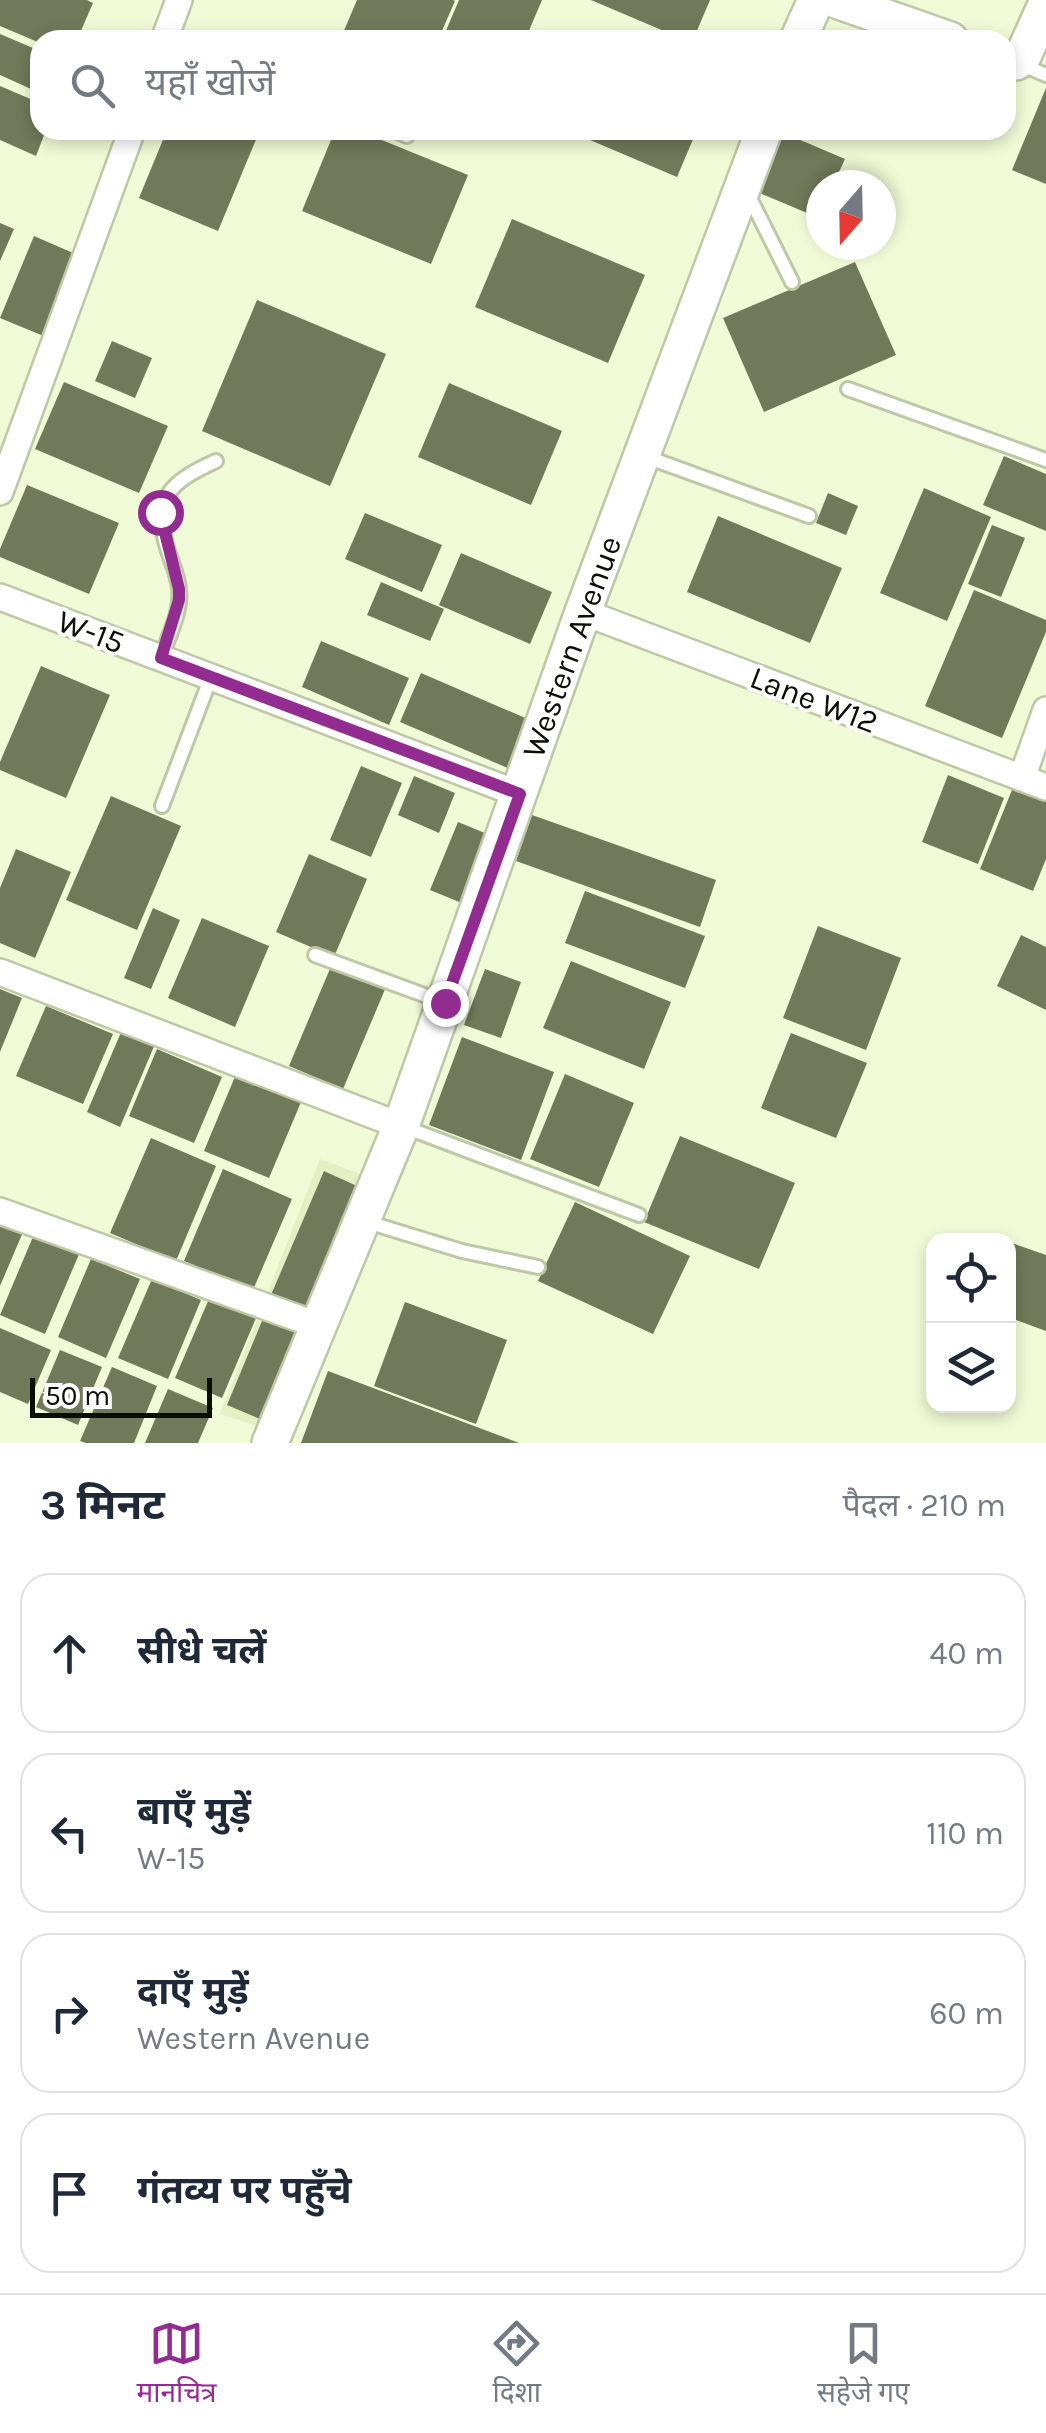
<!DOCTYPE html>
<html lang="hi">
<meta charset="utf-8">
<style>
body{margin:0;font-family:Karla,"Noto Sans Devanagari",sans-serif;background:#f6f6f7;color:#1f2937}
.controls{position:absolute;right:30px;bottom:30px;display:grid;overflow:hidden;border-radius:20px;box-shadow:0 5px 15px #0003}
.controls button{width:90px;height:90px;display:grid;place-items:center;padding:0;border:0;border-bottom:2px solid #e0e1e3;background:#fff;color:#1f2937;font:50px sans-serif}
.compass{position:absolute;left:806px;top:170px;width:90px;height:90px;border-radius:50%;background:#fff;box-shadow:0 5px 15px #0003;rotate:200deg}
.scale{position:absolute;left:30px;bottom:25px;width:182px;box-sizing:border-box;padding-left:10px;border:5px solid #0b0e03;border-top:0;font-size:28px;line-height:35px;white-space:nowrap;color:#0b0e03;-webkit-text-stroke:8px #fff;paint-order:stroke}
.stop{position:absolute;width:30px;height:30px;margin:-22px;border:8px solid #922c91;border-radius:50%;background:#fff}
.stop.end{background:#922c91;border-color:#fff;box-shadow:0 2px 10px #0008}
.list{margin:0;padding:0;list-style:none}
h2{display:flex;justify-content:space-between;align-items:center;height:130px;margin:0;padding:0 40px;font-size:42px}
h2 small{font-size:32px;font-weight:400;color:#747a83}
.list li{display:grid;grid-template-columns:65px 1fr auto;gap:30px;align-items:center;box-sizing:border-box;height:160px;margin:0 20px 20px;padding:0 20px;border:2px solid #e0e1e3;border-radius:30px}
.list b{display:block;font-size:38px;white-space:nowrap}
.list p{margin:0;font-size:32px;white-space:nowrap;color:#747a83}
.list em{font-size:32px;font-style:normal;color:#747a83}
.icon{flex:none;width:55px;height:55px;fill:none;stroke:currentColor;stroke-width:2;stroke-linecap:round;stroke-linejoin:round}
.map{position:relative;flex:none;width:1046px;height:1443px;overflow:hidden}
.search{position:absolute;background:#fff;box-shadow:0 5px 15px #0003;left:30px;right:30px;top:30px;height:110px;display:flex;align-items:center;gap:25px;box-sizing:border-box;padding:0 35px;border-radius:30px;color:#747a83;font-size:38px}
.sheet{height:850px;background:#fff}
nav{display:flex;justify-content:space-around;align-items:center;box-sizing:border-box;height:140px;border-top:2px solid #e0e1e3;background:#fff;font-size:28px;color:#747a83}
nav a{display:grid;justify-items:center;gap:5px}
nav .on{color:#922c91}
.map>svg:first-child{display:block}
</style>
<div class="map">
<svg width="1046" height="1443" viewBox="0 0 1046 1443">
<rect width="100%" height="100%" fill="#f0fad6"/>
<!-- built -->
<path fill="#e4efc4" d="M320,1159L373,1179L263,1428L220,1414Z"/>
<!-- building -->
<g fill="#707959">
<path d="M0,0H87L93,3L77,40H40V43L0,26Z"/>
<path d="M357,0H453L455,1L438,40H340Z"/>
<path d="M459,0H542L525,40H442Z"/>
<path d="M591,0H710L693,40H685Z"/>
<path d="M0,34L40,51V93L0,75Z"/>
<path d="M0,86L40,103V130H46L36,156L0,140Z"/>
<path d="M1046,88V184L1012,170Z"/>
<path d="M167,130H260L218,231L139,198Z"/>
<path d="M335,130H357L468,175L431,264L302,211Z"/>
<path d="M594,130H697L677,177L590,140Z"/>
<path d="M777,130L845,159L833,185H821L819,218L750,189Z"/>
<path d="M512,219L645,275L608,363L475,307Z"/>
<path d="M0,223L14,229L0,261Z"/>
<path d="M34,236L80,256L46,337L0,318Z"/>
<path d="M855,262L896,355L764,412L723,318Z"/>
<path d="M257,300L386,354L330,486L202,431Z"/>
<path d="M112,341L152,358L135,398L95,381Z"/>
<path d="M64,382L168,426L139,493L35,449Z"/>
<path d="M449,383L562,431L531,505L418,457Z"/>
<path d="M1004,456L1046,474V531L983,505Z"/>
<path d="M27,485L119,523L89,594L0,557V549Z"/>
<path d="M924,488L991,517L947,621L880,593Z"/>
<path d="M828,493L858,506L846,535L816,523Z"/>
<path d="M365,513L442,545L422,592L345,559Z"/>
<path d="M718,516L842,568L810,643L687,592Z"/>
<path d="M992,525L1025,538L1001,597L968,584Z"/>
<path d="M461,553L552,592L530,644L439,605Z"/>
<path d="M381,582L444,609L430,641L367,615Z"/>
<path d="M974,590L1046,620V632L1002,738L925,706Z"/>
<path d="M321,641L409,678L389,725L302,687Z"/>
<path d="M41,666L110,695L66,798L0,770V762Z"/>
<path d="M421,673L530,720L510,769L400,722Z"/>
<path d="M361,766L402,783L371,857L330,840Z"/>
<path d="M948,775L1004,798L978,864L922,842Z"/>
<path d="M414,776L455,793L439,833L398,815Z"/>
<path d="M1014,785L1046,798V859L1033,891L980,869Z"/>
<path d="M111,796L181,826L137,930L66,900Z"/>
<path d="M532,815L716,880L700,927L516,861Z"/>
<path d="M458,822L497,838L469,906L430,890Z"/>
<path d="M16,849L71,872L35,958L0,943V888Z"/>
<path d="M309,854L367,879L334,957L276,932Z"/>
<path d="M585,891L705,936L685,988L565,943Z"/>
<path d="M153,908L180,920L151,989L124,978Z"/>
<path d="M202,918L269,946L235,1027L168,998Z"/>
<path d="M818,926L901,958L866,1050L783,1018Z"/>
<path d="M1021,935L1046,947V1010L997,986Z"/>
<path d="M571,961L671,1002L644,1069L543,1028Z"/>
<path d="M332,964L386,987L343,1089L289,1066Z"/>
<path d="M485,969L521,982L501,1038L464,1025Z"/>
<path d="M0,989L22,998L0,1052Z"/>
<path d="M46,1006L113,1034L83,1104L16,1076Z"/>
<path d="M122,1030L155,1044L120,1127L87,1112Z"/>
<path d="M791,1033L867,1063L836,1138L761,1108Z"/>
<path d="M462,1037L554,1072L521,1160L429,1125Z"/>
<path d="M157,1049L222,1077L194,1143L129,1116Z"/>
<path d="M239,1067L304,1095L269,1178L204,1151Z"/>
<path d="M565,1074L634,1103L599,1187L530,1159Z"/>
<path d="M680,1136L795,1183L759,1269L644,1222Z"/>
<path d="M151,1138L216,1166L176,1261L110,1233Z"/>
<path d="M223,1169L292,1199L253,1290L184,1261Z"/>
<path d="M324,1171L357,1186L304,1309L271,1295Z"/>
<path d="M575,1202L690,1256L653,1334L538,1281Z"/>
<path d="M0,1222L23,1232L0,1286Z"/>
<path d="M35,1232L80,1252L45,1334L0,1315Z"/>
<path d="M1012,1243L1046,1255V1331L1008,1317V1252Z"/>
<path d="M91,1259L140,1279L106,1358L58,1337Z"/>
<path d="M152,1279L201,1300L168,1379L118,1358Z"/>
<path d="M209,1299L256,1318L222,1398L175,1378Z"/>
<path d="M405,1302L507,1340L476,1424L374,1386Z"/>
<path d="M267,1309L301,1323L260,1419L227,1405Z"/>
<path d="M0,1328L51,1350L28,1404L0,1392Z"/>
<path d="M60,1350L102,1367L78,1425L36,1407Z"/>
<path d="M112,1367L157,1386L134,1443H86L80,1441Z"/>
<path d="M328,1371L519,1443H301Z"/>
<path d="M168,1389L213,1408L198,1443H145Z"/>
</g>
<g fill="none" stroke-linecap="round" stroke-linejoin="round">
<!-- lane casing -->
<g stroke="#bfc8a6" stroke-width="18">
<g id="lane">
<path d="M1018,63L1046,75"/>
<path d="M393,130L407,136"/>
<path d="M747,192L792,282"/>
<path d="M848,389L1046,460"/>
<path d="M644,456L809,516"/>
<path d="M161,658C168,637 182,611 179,589C178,576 172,563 168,551C151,498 170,482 216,461"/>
<path d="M162,806L211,677"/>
<path d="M315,955L443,1002"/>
<path d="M402,1126L639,1215"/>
<path d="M364,1221L462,1251L538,1267"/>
</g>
</g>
<!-- street casing -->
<g stroke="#bfc8a6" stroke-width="30">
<g id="street">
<path d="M164,40L179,0"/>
<path d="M0,492L132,130"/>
<path d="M0,597L519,794"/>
<path d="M583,612L1046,787"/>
<path d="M1022,778L1046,710"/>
<path d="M0,972L401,1126"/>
<path d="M0,1211L317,1325"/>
</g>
</g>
<!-- secondary casing -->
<g stroke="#bfc8a6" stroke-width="40">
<g id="secondary">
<path d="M836,0L950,40"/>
<path d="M798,40L816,0"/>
<path d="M1006,60L1016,62L1022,58L1046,5"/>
<path d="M270,1443L401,1126L583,612L764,130"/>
</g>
</g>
<!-- lane -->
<use href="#lane" stroke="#fff" stroke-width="12"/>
<!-- street -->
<use href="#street" stroke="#fff" stroke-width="25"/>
<!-- secondary -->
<use href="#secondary" stroke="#fff" stroke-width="35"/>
</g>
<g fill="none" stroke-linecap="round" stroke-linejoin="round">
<!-- route -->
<path stroke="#922c91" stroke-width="12" d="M160,512L179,589V600L161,658L520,794L445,1003"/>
</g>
<g text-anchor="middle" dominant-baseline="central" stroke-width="8" stroke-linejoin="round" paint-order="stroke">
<!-- street labels -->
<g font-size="32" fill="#0b0e03" stroke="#fff">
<text transform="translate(91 632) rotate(21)">W-15</text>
<text transform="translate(572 647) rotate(-70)">Western Avenue</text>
<text transform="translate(814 700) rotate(21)">Lane W12</text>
</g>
</g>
</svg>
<div class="controls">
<button><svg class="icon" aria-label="locate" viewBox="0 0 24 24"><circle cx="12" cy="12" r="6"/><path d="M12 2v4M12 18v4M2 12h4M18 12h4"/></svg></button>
<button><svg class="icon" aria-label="layers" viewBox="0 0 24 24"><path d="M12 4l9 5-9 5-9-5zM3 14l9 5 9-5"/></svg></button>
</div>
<svg class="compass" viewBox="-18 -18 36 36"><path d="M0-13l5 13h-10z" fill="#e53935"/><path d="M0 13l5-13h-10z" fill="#747a83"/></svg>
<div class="scale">50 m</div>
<div class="stop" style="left:160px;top:512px"></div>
<div class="stop end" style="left:445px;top:1003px"></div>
<div class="search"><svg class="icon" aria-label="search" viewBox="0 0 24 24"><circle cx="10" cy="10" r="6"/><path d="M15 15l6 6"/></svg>यहाँ खोजें</div>
</div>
<section class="sheet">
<h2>3 मिनट<small>पैदल · 210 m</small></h2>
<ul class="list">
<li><svg class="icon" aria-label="ahead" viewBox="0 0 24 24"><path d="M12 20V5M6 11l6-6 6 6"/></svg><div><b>सीधे चलें</b></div><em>40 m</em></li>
<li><svg class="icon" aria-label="left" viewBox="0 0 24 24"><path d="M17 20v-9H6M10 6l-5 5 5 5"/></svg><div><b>बाएँ मुड़ें</b><p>W-15</p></div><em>110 m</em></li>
<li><svg class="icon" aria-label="right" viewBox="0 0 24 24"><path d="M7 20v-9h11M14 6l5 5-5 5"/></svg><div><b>दाएँ मुड़ें</b><p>Western Avenue</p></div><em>60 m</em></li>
<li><svg class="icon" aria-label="arrive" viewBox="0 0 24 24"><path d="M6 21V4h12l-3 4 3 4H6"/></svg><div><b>गंतव्य पर पहुँचे</b></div></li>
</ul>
</section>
<nav>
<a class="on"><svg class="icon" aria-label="map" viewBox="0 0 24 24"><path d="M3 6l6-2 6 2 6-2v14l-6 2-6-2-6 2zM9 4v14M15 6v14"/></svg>मानचित्र</a>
<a><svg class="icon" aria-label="directions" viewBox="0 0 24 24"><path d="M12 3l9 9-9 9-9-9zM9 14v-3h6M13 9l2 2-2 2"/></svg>दिशा</a>
<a><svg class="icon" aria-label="saved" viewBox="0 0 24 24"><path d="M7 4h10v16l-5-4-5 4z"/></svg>सहेजे गए</a>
</nav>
